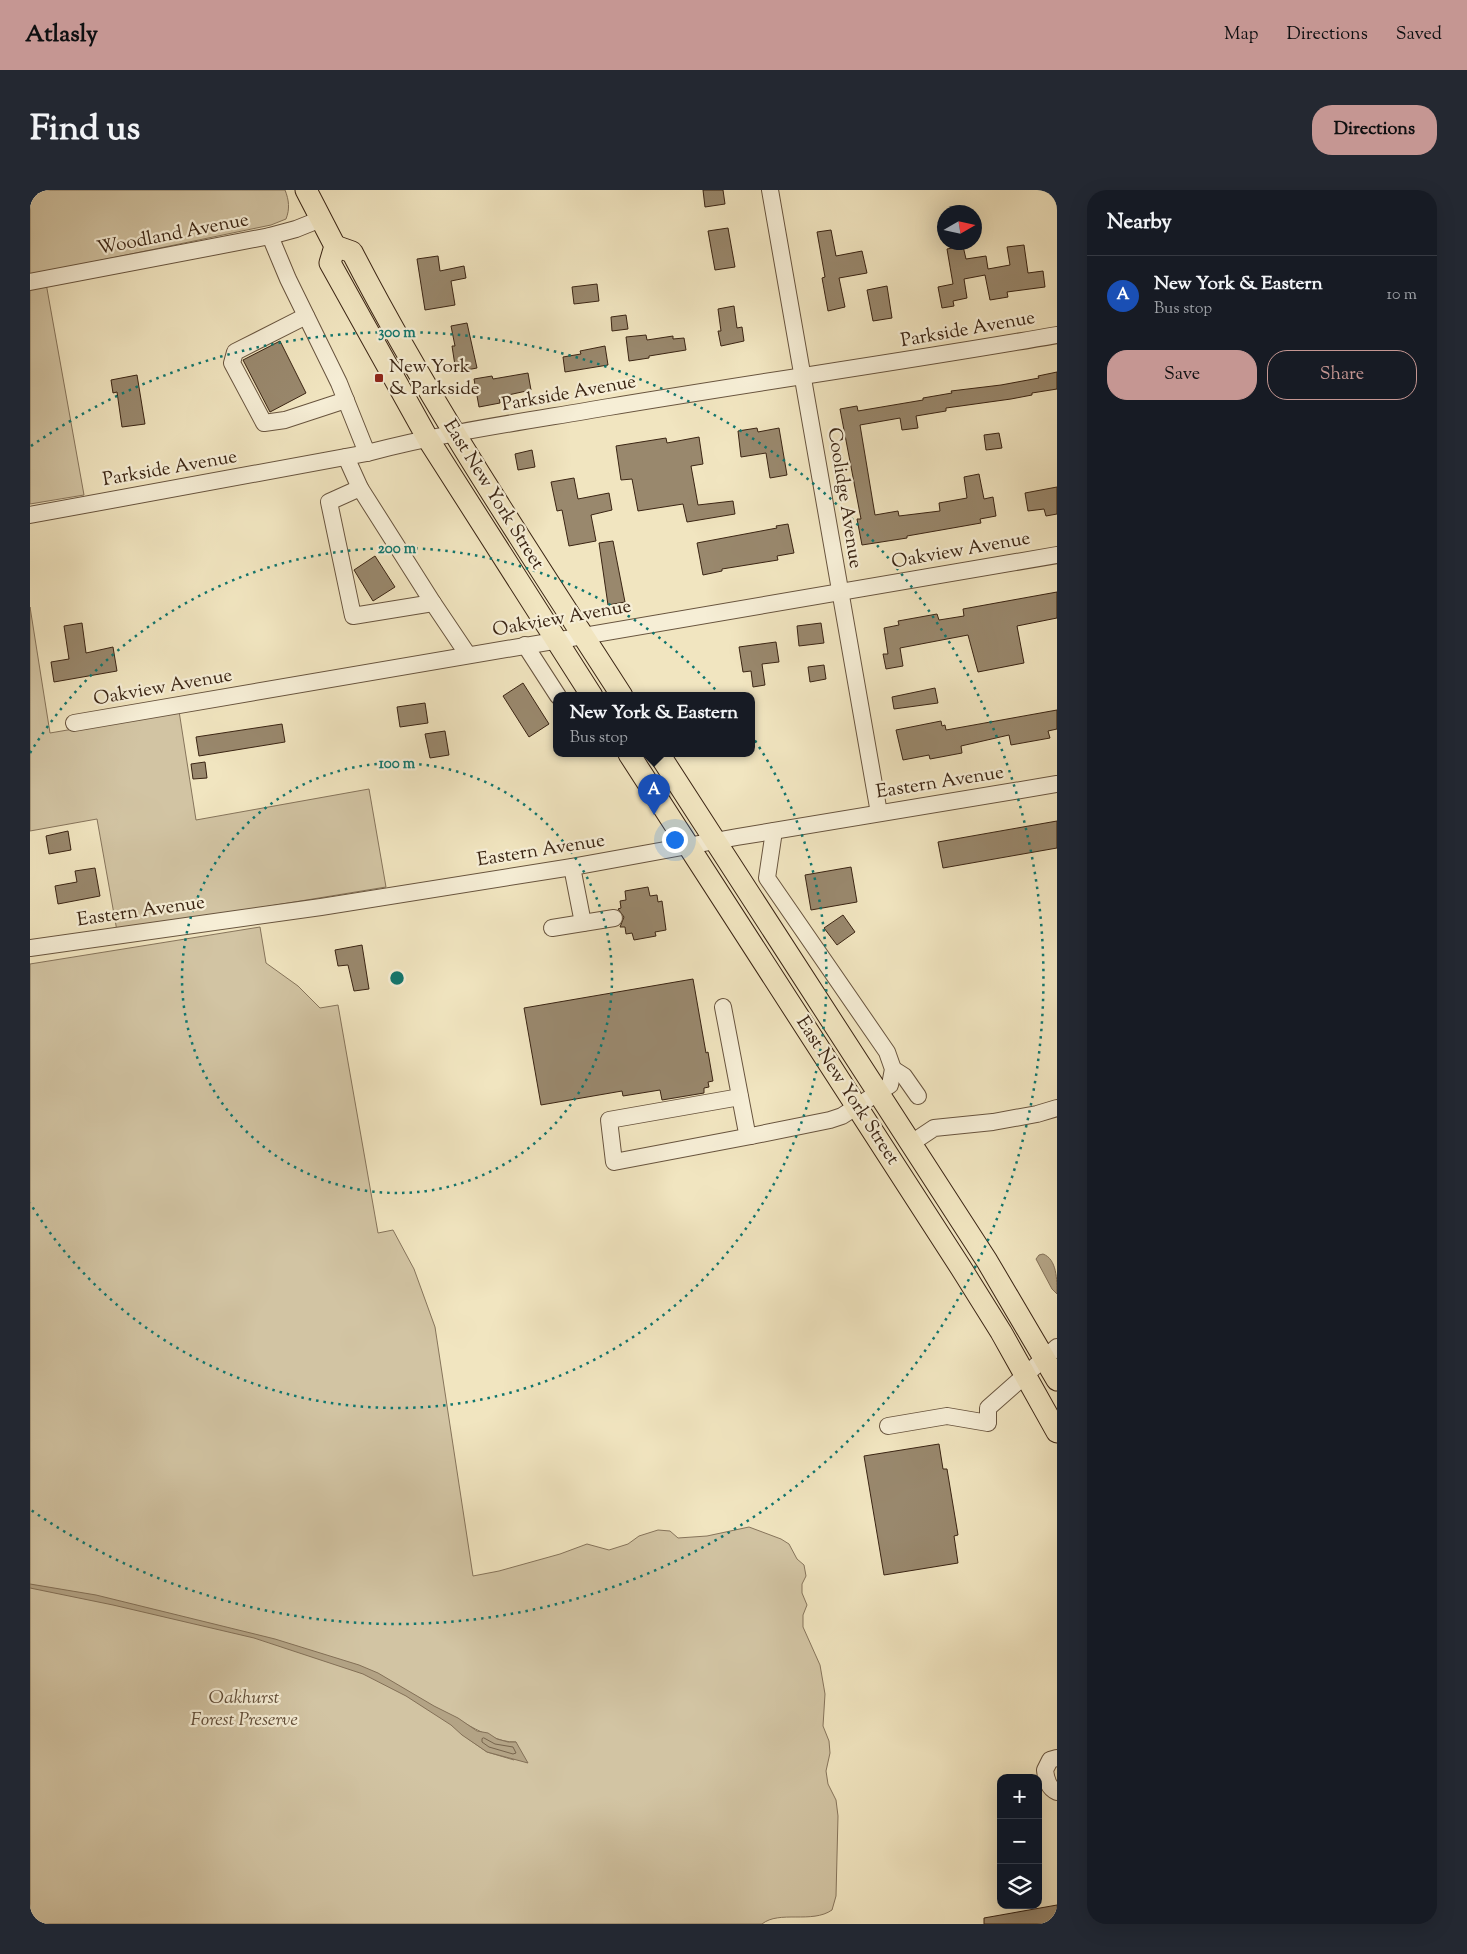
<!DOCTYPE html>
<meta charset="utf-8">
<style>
body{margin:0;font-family:"Sorts Mill Goudy",serif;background:#242831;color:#f1f3f6}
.controls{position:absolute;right:15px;bottom:15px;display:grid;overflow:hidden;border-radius:10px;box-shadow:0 5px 20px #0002}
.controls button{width:45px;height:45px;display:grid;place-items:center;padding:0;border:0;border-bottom:1px solid #363941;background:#171b24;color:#f1f3f6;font:25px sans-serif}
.compass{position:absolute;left:907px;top:15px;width:45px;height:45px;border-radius:50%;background:#171b24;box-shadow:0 5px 20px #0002;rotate:81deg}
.you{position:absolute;left:644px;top:649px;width:18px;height:18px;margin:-12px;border:4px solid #fff;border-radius:50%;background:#1a73e8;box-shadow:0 0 0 8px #1a73e833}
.badge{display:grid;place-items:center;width:32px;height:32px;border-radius:50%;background:#c59692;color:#fff;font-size:16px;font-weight:700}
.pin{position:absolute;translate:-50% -41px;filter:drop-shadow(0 1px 2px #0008)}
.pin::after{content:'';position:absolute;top:26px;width:18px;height:15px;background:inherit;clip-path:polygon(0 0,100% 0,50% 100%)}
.popup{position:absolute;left:523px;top:502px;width:202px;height:65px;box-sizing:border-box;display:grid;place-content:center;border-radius:10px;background:#171b24;filter:drop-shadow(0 1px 4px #0005);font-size:16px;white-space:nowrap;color:#9ea1a6}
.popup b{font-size:19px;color:#f1f3f6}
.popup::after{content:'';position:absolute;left:50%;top:100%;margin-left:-10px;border:10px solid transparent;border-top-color:#171b24}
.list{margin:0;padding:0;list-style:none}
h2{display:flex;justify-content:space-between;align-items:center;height:65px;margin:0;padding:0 20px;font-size:21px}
h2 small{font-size:16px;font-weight:400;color:#9ea1a6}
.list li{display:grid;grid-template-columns:32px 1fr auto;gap:15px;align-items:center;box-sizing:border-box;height:80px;padding:0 20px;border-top:1px solid #363941}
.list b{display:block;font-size:19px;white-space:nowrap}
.list p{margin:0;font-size:16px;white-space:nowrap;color:#9ea1a6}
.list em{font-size:16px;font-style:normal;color:#9ea1a6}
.actions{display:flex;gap:10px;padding:15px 20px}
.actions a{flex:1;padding:11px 0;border:1px solid #c59692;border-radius:20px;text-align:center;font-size:18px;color:#c59692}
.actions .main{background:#c59692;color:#111}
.icon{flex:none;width:28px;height:28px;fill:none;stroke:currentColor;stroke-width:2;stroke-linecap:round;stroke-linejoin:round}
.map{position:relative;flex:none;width:1027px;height:1734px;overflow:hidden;border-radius:20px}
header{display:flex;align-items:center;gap:30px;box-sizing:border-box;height:70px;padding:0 25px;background:#c59692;color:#111}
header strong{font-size:24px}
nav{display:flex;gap:28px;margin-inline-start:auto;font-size:18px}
.intro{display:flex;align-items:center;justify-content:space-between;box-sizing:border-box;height:120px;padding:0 30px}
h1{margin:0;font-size:35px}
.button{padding:12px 22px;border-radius:20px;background:#c59692;color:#111;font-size:18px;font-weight:700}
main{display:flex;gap:30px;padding:0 30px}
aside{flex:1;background:#171b24;border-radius:20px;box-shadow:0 5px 20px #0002}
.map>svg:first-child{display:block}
</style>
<header>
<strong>Atlasly</strong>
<nav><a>Map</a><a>Directions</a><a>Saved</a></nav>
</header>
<div class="intro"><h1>Find us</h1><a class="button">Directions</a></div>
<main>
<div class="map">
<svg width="1027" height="1734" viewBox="0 0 1027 1734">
<rect width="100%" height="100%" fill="#f1e5c0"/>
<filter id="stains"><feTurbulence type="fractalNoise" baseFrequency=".004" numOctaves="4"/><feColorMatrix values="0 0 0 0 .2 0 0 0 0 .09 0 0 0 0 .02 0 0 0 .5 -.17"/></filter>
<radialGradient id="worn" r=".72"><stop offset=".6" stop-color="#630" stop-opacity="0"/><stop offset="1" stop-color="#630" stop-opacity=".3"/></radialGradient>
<!-- green -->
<g fill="#d2c4a3" stroke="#86745b" fill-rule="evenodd">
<path d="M0,0H255C259,10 260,19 256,29L241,35L14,82L54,305L0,314Z"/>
<path d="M0,417L20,543L149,521L166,630L339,599L356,697L87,741L67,629L0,641Z"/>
<path d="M230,737L236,773L268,796L290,818L308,815L348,1043L363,1040L384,1079L405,1137L443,1386L469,1381L530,1364L557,1354L579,1360L598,1354L609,1346L628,1340L640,1341L648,1348L677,1346L719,1337L751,1349L759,1354L767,1369L774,1375L776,1386L772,1394V1403L777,1415L773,1425V1437L790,1475L795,1504L793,1536L799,1551L800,1563L796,1581L798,1594L806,1610L808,1626L806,1706L802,1720C782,1734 749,1720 732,1734H0V774ZM434,1533C448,1540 469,1553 486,1552L484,1570L457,1562L437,1548Z"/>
</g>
<!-- water -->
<g fill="#b3a385" stroke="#837057">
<path d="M1013,1064C1027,1069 1027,1090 1027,1104L1022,1099L1006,1069L1009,1065Z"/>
<path d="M0,1394L66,1405L245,1449L329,1475L348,1483L404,1516L428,1528L447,1541L458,1543L467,1549L478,1552H486L498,1573L457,1562L432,1545L421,1535L376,1506L333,1484L224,1448L83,1415L0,1398Z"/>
</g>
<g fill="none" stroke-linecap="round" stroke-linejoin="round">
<!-- shore -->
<path stroke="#76644c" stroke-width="1" d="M454,1548L465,1554L483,1557L486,1563L483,1564L459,1557L452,1552V1549Z"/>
</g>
<!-- building -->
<g fill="#99886d" stroke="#3a2413">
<path d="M673,0H693L695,14L675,17Z"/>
<path d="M698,38L705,77L685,80L678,41Z"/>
<path d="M801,40L806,66L832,61L837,83L809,88L815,117L798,121L792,88L795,87L787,42Z"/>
<path d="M994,55L998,83L1013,81L1015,97L977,102L978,107L960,110L955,85L934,89L937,108L923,111L924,116L912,118L908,97L923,94L917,59L933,56L936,69L956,66L958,79L980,75L977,57Z"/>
<path d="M408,66L410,81L434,76L436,88L421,91L425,115L395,120L387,69Z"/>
<path d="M567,94L569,111L544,114L542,97Z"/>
<path d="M857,96L862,128L843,131L837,100Z"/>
<path d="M704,116L707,138L712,137L714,151L691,156L688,141H691L688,119Z"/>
<path d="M596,125L598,139L582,141L581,127Z"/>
<path d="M437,133L447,178L426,182L422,156H425L421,136Z"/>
<path d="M616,145L617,150L643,146V149L654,148L656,160L619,166V168L599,171L596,147Z"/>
<path d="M250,151L276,203L240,222L213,170Z"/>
<path d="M575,156L578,175L535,182L533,167L551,164L550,161Z"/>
<path d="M1027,182V199L1002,203V205L981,209L916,218V221L886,226L888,238L872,240L870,228L830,235L845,325L868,321L869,326L910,321L909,313L937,308L934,287L949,284L954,309L963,307L966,326L950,329L951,333L877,346V348L832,355L827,329H831L810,219L827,216L828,221L893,210V208L922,203L921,201L971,195L1009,188L1008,186Z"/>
<path d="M498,183L501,200L469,207L470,213L449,217L444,189L462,186L463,189Z"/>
<path d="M107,185L115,234L92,237L87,202L83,203L81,190Z"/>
<path d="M727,238L728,242L749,238L757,285L740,288L736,263L711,267L708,241Z"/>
<path d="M969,243L972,258L956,260L954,245Z"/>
<path d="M669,247L673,274L661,276L668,315L703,311L705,324L657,332L653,314L608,321L602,289L591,290L586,256L636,248L637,253Z"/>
<path d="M502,260L505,277L488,280L485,264Z"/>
<path d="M544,288L548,309L579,303L582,320L561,325L566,351L539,356L532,320L527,321L521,292Z"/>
<path d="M1027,297V324L1016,326L1014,319L998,321L995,303Z"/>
<path d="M758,334L764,363L747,366L748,370L692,379V381L673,385L667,353L747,338L746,336Z"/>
<path d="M583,351L595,412L578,415L569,353Z"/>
<path d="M345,366L365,397L343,411L324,380Z"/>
<path d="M1027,402V428L987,436L994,473L948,482L938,445L870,458L873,476L856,479L853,464H858L854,438L869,435L868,431L907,424L909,430L934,426L933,419Z"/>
<path d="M52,433L56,463L83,457L87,481L24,492L21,472L39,469L34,436Z"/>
<path d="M791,433L794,453L769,456L767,436Z"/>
<path d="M746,452L749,472L732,474L735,495L723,497L721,481L713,482L709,457Z"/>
<path d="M794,475L796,489L780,492L778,477Z"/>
<path d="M493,493L519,534L499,547L473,506Z"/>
<path d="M905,498L908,513L864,519L862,507Z"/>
<path d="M395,513L398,533L370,537L367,517Z"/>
<path d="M1027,520V539L1018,541L1020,548L981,555L979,545L931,556L932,563L900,569L899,565L873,570L866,540L911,531L912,536L915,535L916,540Z"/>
<path d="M252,534L255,552L169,566L166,547Z"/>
<path d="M415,541L419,565L400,568L395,544Z"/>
<path d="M175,572L177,588L163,589L161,574Z"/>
<path d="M1027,631V658L913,678L908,652Z"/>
<path d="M38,641L41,660L19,664L16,646Z"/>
<path d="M821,677L827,712L781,720L775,685Z"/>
<path d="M65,678L70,706L28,714L25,696L47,692L45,681Z"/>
<path d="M618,697L620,706L627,705L628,712L632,711L636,740L625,742L626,746L604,750L602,743L596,744L595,737H590L594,727L588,719L591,718L590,711L596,710L595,701Z"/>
<path d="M813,725L825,742L807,755L794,738Z"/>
<path d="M332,755L339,799L324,801L318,775L308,776L305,760Z"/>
<path d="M663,789L676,863L678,862L683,891L678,892L679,897L674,898V903L632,910L630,900L593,906L592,901L511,915L494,818Z"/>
<path d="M909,1254L913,1279H917L928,1345L924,1346L928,1373L854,1385L834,1266Z"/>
<path d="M1027,1715V1734H954V1728Z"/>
</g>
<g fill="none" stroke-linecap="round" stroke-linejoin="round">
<!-- minor casing -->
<g stroke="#68543e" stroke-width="18">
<g id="minor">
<path d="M740,0C778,208 812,416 849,623"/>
<path d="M240,46L258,89L309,193L337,263"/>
<path d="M0,92L240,46L266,39L291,29"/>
<path d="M276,126L205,162L202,173L234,233L255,230L316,210"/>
<path d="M316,267L330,298L403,413L438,465"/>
<path d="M330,298L299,312L323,426L403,413"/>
<path d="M0,325L337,263C416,242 498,231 579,217C728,192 878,171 1027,145"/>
<path d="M495,455L528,506"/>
<path d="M44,533L1027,365"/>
<path d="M542,677L553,733"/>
<path d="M522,738L584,728"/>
<path d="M0,758L291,717L542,677L707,647L1027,594"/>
<path d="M693,817L717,943L721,946L800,930L812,926L860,895L863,879L857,862L737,688L744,641"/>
<path d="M863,879L874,886L888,906"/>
<path d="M710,907L579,930L584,972L721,946"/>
<path d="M880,954L904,938L963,932L1007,924L1027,918"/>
<path d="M858,1236L917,1226L958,1233V1218L1027,1157"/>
<path d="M1027,1568L1020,1570L1015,1580C1016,1589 1018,1598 1027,1602"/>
</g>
</g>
<!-- major casing -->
<g stroke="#3a2413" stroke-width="23">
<g id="major">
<path d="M276,0L305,56L300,73L398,249L562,506"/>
<path d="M305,56L322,62C402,217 498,360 592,506"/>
<path d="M599,564L931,1078L971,1142L1027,1242"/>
<path d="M629,564L957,1071L1027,1190"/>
</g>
</g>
<!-- minor -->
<use href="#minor" stroke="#f6eed6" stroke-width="16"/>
<!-- major -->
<use href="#major" stroke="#f1e5c0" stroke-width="21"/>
</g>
<!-- distance rings -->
<g fill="none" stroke="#0f766e" stroke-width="2.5" stroke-dasharray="2.5 5">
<circle cx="367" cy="788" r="215"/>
<path d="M0 563A430 430 0 1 1 0 1013"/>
<path d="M1 256A646 646 0 1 1 1 1320"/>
</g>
<!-- markers -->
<rect fill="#8f2418" stroke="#f6eed6" stroke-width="2" x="344" y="183" width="10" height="10" rx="2.5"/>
<g text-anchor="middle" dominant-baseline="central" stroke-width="4.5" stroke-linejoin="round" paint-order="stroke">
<!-- street labels -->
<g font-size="19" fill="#3a2413" stroke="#f6eed6">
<text transform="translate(143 45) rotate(-11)">Woodland Avenue</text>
<text transform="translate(938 140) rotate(-10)">Parkside Avenue</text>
<text transform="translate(539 204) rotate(-10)">Parkside Avenue</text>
<text transform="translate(140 279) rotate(-10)">Parkside Avenue</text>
<text transform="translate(463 305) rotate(58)">East New York Street</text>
<text transform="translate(814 308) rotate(81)">Coolidge Avenue</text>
<text transform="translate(931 361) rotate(-10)">Oakview Avenue</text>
<text transform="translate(532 429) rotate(-10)">Oakview Avenue</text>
<text transform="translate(133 498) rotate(-10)">Oakview Avenue</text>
<text transform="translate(910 593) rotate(-9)">Eastern Avenue</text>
<text transform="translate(511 661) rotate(-9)">Eastern Avenue</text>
<text transform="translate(111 722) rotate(-8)">Eastern Avenue</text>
<text transform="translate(817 901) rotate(57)">East New York Street</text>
</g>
<!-- poi labels -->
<g font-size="19" fill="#3a2413" stroke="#f6eed6" text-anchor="start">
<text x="359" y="177">New York<tspan x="359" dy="22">&amp; Parkside</tspan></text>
</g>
<!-- park labels -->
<g font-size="19" font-style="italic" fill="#604c37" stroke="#f6eed6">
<text x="214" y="1508">Oakhurst<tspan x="214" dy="22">Forest Preserve</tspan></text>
</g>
</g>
<circle cx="367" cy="788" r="8" fill="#0f766e" stroke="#f6eed6" stroke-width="2.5"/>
<g font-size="15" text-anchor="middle" font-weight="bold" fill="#0f766e" stroke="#f6eed6" stroke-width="4.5" stroke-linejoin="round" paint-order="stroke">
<text x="367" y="147">300 m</text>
<text x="367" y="363">200 m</text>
<text x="367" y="578">100 m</text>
</g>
<rect width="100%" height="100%" filter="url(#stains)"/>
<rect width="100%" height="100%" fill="url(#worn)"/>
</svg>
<div class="controls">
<button>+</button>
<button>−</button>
<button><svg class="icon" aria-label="layers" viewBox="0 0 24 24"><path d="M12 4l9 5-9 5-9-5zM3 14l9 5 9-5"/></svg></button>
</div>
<svg class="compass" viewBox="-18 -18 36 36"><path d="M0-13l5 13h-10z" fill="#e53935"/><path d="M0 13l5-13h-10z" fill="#9ea1a6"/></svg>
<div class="you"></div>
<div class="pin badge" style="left:624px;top:625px;background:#1a4fb4">A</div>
<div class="popup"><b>New York &amp; Eastern</b>Bus stop</div>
</div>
<aside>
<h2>Nearby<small></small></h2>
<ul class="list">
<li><span class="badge" style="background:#1a4fb4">A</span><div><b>New York &amp; Eastern</b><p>Bus stop</p></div><em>10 m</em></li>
</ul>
<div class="actions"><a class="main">Save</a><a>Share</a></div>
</aside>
</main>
